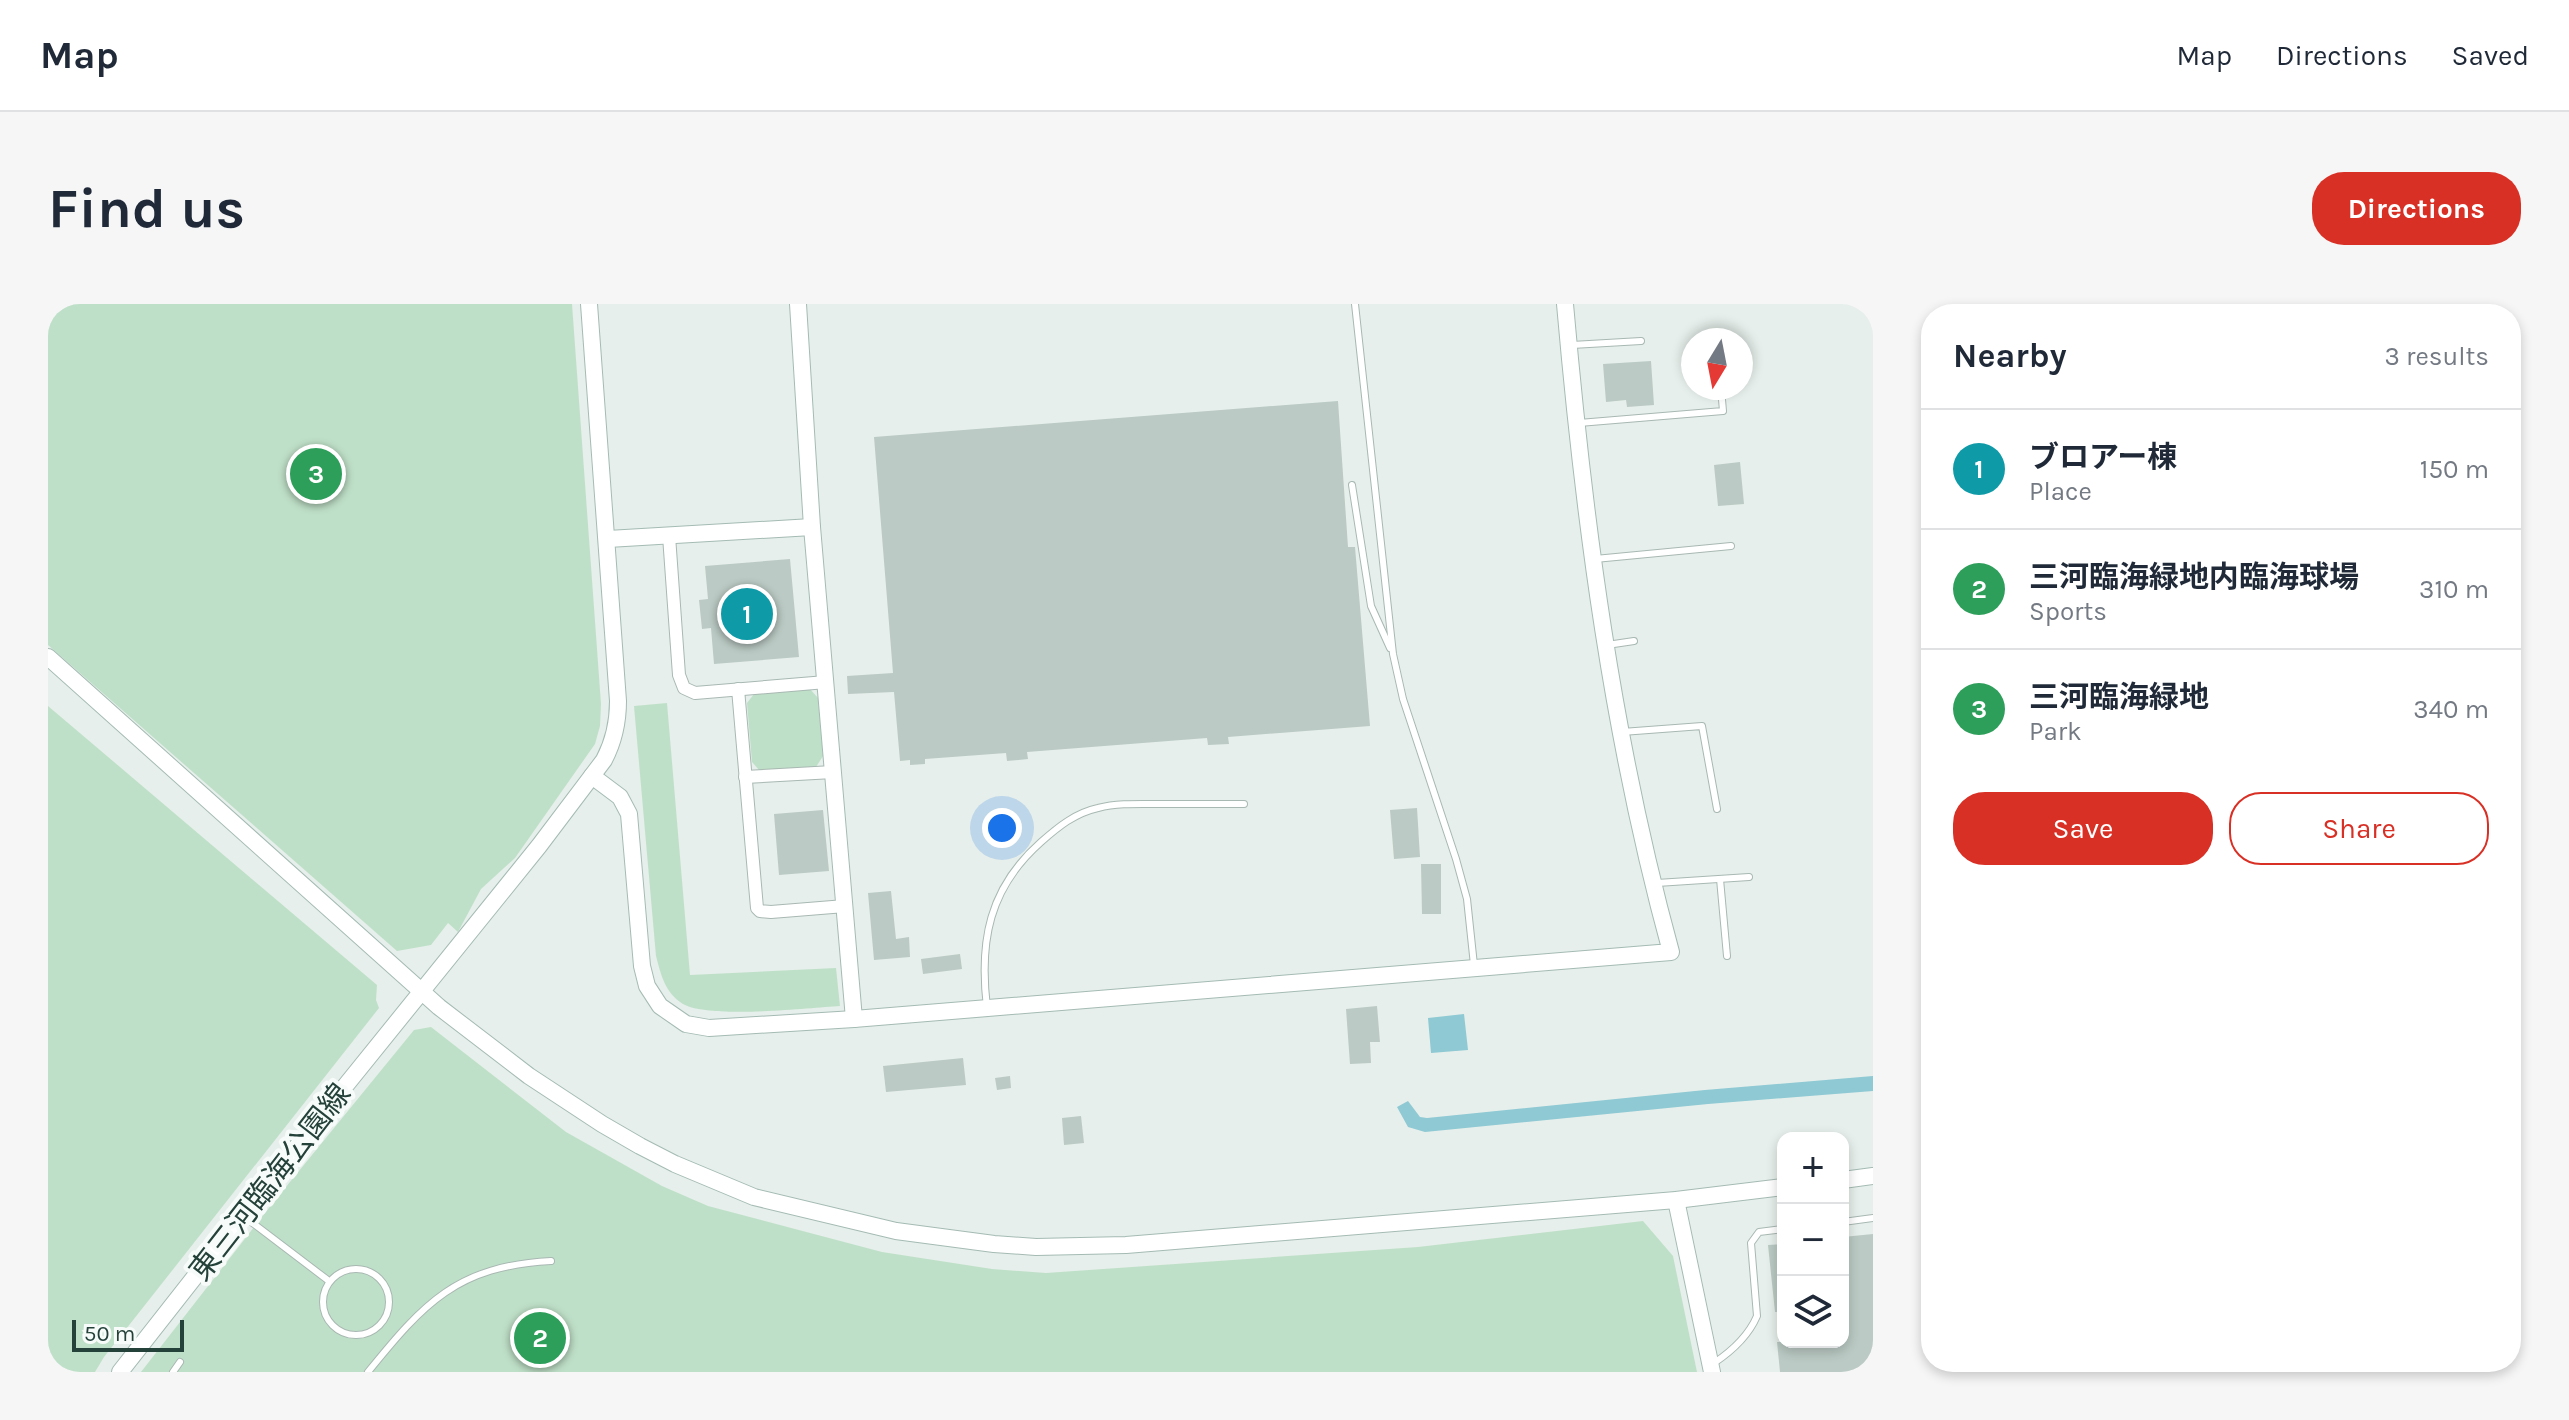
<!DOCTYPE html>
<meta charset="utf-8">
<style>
body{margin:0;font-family:Karla,"Noto Sans JP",sans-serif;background:#f6f6f7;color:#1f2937}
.controls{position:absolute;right:24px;bottom:24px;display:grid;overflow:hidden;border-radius:16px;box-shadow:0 4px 12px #0003}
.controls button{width:72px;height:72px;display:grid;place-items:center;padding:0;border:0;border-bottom:2px solid #e0e1e3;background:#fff;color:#1f2937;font:40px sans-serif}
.compass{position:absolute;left:1633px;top:24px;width:72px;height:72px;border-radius:50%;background:#fff;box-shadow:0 4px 12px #0003;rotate:190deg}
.scale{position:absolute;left:24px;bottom:20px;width:112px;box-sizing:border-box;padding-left:8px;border:4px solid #24423a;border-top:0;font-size:22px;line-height:28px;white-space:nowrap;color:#24423a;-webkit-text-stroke:6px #f7fbf9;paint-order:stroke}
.you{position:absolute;left:954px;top:524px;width:28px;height:28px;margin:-20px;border:6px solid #fff;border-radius:50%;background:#1a73e8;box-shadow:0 0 0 12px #1a73e833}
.badge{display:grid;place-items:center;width:52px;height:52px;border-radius:50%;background:#d93025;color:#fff;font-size:26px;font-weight:700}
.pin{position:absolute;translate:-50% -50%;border:4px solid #fff;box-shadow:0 2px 8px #0006}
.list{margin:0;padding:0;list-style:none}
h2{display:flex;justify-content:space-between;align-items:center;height:104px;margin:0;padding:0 32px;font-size:34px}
h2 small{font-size:26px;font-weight:400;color:#747a83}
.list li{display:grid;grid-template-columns:52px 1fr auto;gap:24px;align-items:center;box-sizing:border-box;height:120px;padding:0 32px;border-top:2px solid #e0e1e3}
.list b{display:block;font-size:30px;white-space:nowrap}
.list p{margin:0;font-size:26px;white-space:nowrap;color:#747a83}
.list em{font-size:26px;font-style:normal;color:#747a83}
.actions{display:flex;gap:16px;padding:24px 32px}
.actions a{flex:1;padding:18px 0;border:2px solid #d93025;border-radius:32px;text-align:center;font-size:28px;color:#d93025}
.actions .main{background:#d93025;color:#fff}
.icon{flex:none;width:44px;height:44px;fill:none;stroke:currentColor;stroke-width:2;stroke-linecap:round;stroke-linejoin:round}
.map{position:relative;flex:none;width:1825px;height:1068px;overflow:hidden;border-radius:32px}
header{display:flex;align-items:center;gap:48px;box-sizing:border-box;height:112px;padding:0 40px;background:#fff;border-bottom:2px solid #e0e1e3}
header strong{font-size:38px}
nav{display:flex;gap:44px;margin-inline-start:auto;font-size:28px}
.intro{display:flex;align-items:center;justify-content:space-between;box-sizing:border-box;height:192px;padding:0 48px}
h1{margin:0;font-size:56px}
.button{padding:20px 36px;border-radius:32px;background:#d93025;color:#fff;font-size:28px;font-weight:700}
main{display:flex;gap:48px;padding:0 48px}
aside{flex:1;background:#fff;border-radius:32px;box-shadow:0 4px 12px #0003}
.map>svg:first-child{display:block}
</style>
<header>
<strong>Map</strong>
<nav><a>Map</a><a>Directions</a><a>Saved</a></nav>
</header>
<div class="intro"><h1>Find us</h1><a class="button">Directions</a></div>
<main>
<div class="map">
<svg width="1825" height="1068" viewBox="0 0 1825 1068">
<rect width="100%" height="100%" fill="#e6efeb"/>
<!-- green -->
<g fill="#bfe0c8">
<path d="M0,0H524L553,400L552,422L547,440L467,554L433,585L410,628L400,619L383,641L349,647L0,341Z"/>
<path d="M762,385L770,394L775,452L768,463L712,467L704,458L699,399L706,390Z"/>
<path d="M619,399L642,671L788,664L792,702C758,704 661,715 635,700C617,689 613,671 608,652L586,402Z"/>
<path d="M0,402L329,681L328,696L331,704L56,1053L47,1068H0Z"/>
<path d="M383,723L518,828L614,882L660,902L834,948L944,965L998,969L1370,943L1595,917L1625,952L1649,1068H93L224,900L366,726Z"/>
</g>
<!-- water -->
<g fill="#8ec9d4">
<path d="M1416,710L1420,746L1383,749L1380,714Z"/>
<path d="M1825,772V787L1660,800L1377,828L1360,823L1349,803L1360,797L1372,813L1379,814L1657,786Z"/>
</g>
<!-- building -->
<g fill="#bbcac4">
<path d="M1603,57L1606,101L1579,103L1578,96L1558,98L1555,60Z"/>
<path d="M1290,97L1300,243H1307L1322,422L1180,433L1181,440L1160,441L1159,434L979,448L980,455L959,457L958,449L877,455V460L862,461V456L852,457L846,388L800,390L799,372L845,369L826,133Z"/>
<path d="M1692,158L1696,200L1670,202L1666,161Z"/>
<path d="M742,255L751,353L666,360L663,324L654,325L651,296L660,295L657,262Z"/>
<path d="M1369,504L1372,553L1346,555L1342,506Z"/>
<path d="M775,506L781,567L731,571L726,510Z"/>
<path d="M1373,560H1393V610H1374Z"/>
<path d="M843,587L848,635L861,633L862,653L826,656L820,589Z"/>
<path d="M912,650L914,665L875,670L873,655Z"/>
<path d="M1329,702L1332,738H1322L1323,759L1302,760L1298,705Z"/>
<path d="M915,754L918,781L838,788L835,762Z"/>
<path d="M962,772L963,784L949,786L947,774Z"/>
<path d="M1033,812L1036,839L1016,841L1014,814Z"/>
<path d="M1825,930V1068H1732L1729,1038H1795V933Z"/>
<path d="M1735,940V1008H1727L1720,941Z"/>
</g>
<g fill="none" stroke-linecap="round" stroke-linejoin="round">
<!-- lane casing -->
<g stroke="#a8b8b2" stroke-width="8">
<g id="lane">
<path d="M1307,0L1345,350L1355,395L1408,555L1419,595L1426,661"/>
<path d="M1524,41L1593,37"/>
<path d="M1531,119L1675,107L1673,84"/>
<path d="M1304,181L1323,302L1342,344"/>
<path d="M1547,255L1683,242"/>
<path d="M1559,341L1586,337"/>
<path d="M1574,428L1654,422L1669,505"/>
<path d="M1672,575L1679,652"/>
<path d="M1609,579L1701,573"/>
<path d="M939,704C931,637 941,584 993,538C1010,523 1027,509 1050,504C1070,499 1090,500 1110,500C1139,500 1167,500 1196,500"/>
<path d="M198,914L281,977"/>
<path d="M1795,918L1825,914"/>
<circle cx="308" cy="998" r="33"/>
<path d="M1666,1059C1684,1047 1700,1033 1709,1012L1703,939L1711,928L1735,925"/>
<path d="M125,1068L132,1058"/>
<path d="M320,1068C376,999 409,962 503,957"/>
</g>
</g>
<!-- street casing -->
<g stroke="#a8b8b2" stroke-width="14">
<g id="street">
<path d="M621,232L631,371L636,384L647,389L778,378"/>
<path d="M690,385L709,604L712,607L723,608L797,602"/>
<path d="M697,473L785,468"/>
</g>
</g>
<!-- secondary casing -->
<g stroke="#a4bbb3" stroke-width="18">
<g id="secondary">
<path d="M750,0L764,223L806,715"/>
<path d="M560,235L764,223"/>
<path d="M0,353L391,703L481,772L554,820L592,842L627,860L706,893L848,927L946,940L988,943L1078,941L1628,896L1735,883"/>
<path d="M544,472L572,493L581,510L594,662L599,682L612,702L638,720L661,724L806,715L1623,648C1565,437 1536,218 1517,0"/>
<path d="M1795,876L1825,872"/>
<path d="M1628,896L1664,1068"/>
<path d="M72,1068L273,812L491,542L556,456C566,437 570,418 570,397L541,0"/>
</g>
</g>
<!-- lane -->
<use href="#lane" stroke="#fff" stroke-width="6"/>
<!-- street -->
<use href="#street" stroke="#fff" stroke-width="12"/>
<!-- secondary -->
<use href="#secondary" stroke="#fff" stroke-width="16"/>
</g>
<g text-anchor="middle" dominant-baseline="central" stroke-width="8" stroke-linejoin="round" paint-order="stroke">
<!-- street labels -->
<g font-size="30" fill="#24423a" stroke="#f7fbf9">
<text transform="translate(222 878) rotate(-52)">東三河臨海公園線</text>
</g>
</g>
</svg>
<div class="controls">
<button>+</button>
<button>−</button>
<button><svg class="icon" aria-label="layers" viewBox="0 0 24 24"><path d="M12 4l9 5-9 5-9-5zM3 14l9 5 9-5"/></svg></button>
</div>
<svg class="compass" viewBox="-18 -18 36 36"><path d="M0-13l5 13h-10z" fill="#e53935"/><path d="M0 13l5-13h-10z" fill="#747a83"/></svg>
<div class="scale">50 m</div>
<div class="you"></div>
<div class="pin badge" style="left:699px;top:310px;background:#0f9aa8">1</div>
<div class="pin badge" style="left:492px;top:1034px;background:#2e9e5b">2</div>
<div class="pin badge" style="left:268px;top:170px;background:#2e9e5b">3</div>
</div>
<aside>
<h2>Nearby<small>3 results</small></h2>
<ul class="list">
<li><span class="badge" style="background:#0f9aa8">1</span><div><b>ブロアー棟</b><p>Place</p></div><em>150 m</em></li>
<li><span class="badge" style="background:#2e9e5b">2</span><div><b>三河臨海緑地内臨海球場</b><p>Sports</p></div><em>310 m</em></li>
<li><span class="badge" style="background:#2e9e5b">3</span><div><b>三河臨海緑地</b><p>Park</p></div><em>340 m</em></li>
</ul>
<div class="actions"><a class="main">Save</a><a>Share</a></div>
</aside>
</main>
